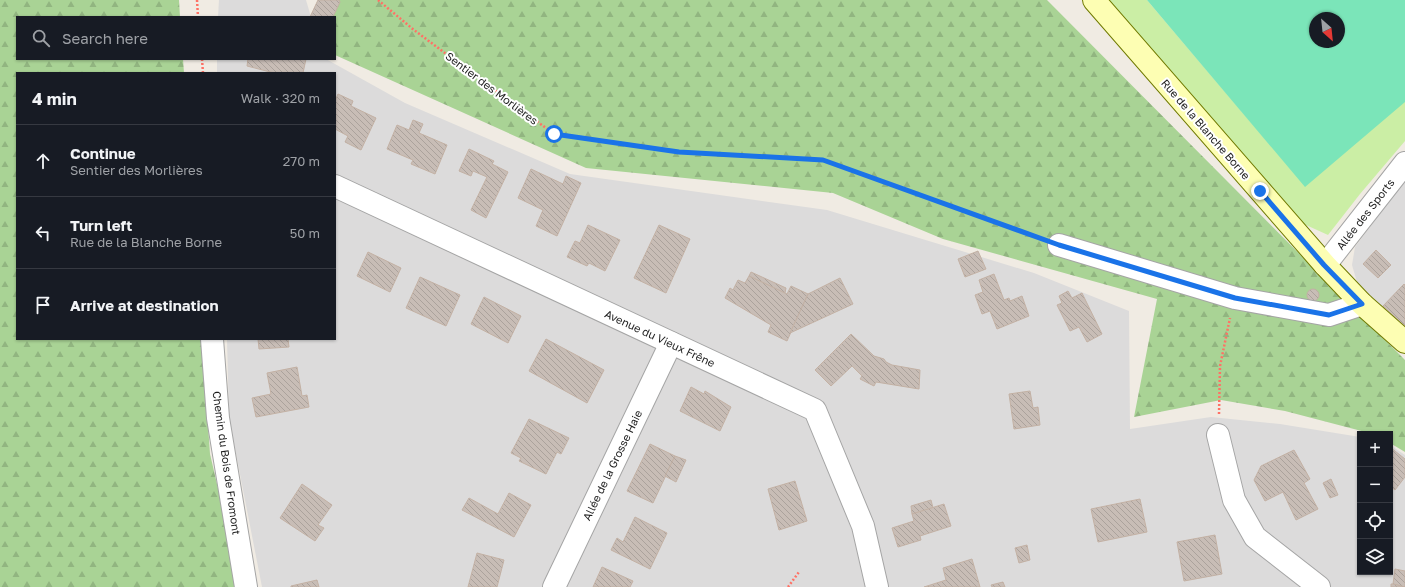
<!DOCTYPE html>
<meta charset="utf-8">
<style>
body{margin:0;font-family:"Golos Text",sans-serif;background:#20242c;color:#f1f3f6}
.controls{position:absolute;right:12px;bottom:12px;display:grid;overflow:hidden;border-radius:0px;box-shadow:0 1px 3px #0004}
.controls button{width:36px;height:36px;display:grid;place-items:center;padding:0;border:0;border-bottom:1px solid #363941;background:#171b24;color:#f1f3f6;font:20px sans-serif}
.compass{position:absolute;left:1309px;top:12px;width:36px;height:36px;border-radius:50%;background:#171b24;box-shadow:0 1px 3px #0004;rotate:153deg}
.stop{position:absolute;width:12px;height:12px;margin:-9px;border:3px solid #1a73e8;border-radius:50%;background:#fff}
.stop.end{background:#1a73e8;border-color:#fff;box-shadow:0 1px 4px #0008}
.list{margin:0;padding:0;list-style:none}
h2{display:flex;justify-content:space-between;align-items:center;height:52px;margin:0;padding:0 16px;font-size:17px}
h2 small{font-size:13px;font-weight:400;color:#9ea1a6}
.list li{display:grid;grid-template-columns:26px 1fr auto;gap:12px;align-items:center;box-sizing:border-box;height:72px;padding:0 16px;border-top:1px solid #363941}
.list b{display:block;font-size:15px;white-space:nowrap}
.list p{margin:0;font-size:13px;white-space:nowrap;color:#9ea1a6}
.list em{font-size:13px;font-style:normal;color:#9ea1a6}
.icon{flex:none;width:22px;height:22px;fill:none;stroke:currentColor;stroke-width:2;stroke-linecap:round;stroke-linejoin:round}
.map{position:relative;flex:none;width:1405px;height:587px;overflow:hidden}
.search{position:absolute;background:#171b24;box-shadow:0 1px 3px #0004;left:16px;top:16px;width:320px;height:44px;display:flex;align-items:center;gap:10px;box-sizing:border-box;padding:0 14px;border-radius:0px;color:#9ea1a6;font-size:15px}
.panel{position:absolute;background:#171b24;box-shadow:0 1px 3px #0004;left:16px;top:72px;width:320px;height:268px;border-radius:0px}
.map>svg:first-child{display:block}
</style>
<div class="map">
<svg width="1405" height="587" viewBox="0 0 1405 587">
<defs>
<pattern id="forest-firs" width="22" height="20" patternUnits="userSpaceOnUse"><rect width="22" height="20" fill="#a9d395"/><path d="M5 1l3.5 6h-7zM16 11l3.5 6h-7z" fill="#91b580"/></pattern>
<pattern id="building-back-hatch" width="6" height="6" patternUnits="userSpaceOnUse"><rect width="6" height="6" fill="#c8bdb6"/><path d="M-1 5l2 2M0 0l6 6M5-1l2 2" fill="none" stroke="#aba29c"/></pattern>
</defs>
<rect width="100%" height="100%" fill="#f0ebe3"/>
<!-- residential -->
<g fill="#dcdbdb">
<path d="M219,0H306L311,17H218Z"/>
<path d="M217,59H326L405,103L570,174L827,210L1034,273L1129,311L1130,429L1211,417L1280,424L1360,437V572H1390V445L1405,455V587H262L229,418L227,339H335V73H217Z"/>
<path d="M1405,180V329L1357,282L1352,265L1355,247Z"/>
</g>
<!-- grass -->
<path fill="#cbeea5" d="M1107,0H1147L1305,186L1405,101V141L1360,194L1328,235L1295,220Z"/>
<!-- forest -->
<g fill="url(#forest-firs)">
<path d="M0,0H179L180,17H17V59H183L184,73H17V339H202L210,454L241,587H0Z"/>
<path d="M339,0H1047L1405,360V452L1390,443V434H1373L1285,411L1221,400L1134,417L1157,299L943,239L833,193L586,168L335,55V17H331Z"/>
</g>
<!-- pitch -->
<path fill="#7be5b9" fill-rule="evenodd" d="M1147,0H1405V102L1305,187ZM1315,18H1339V42H1315Z"/>
<!-- building -->
<g fill="url(#building-back-hatch)" stroke="#c3b1a4">
<path d="M318,0H339L340,2L333,17H310Z"/>
<path d="M248,59H306L303,73H274L247,66Z"/>
<path d="M338,94L353,101L351,106L376,118L361,150L345,142L348,136L335,129V101Z"/>
<path d="M413,120L423,124L419,133L447,145L435,174L411,164L413,160L387,149L397,125L409,130Z"/>
<path d="M469,149L494,161L492,164L508,172L486,218L471,210L487,177L473,171L471,176L459,171Z"/>
<path d="M531,169L563,184L566,176L581,183L557,236L536,226L543,210L518,198Z"/>
<path d="M588,225L620,240L605,271L589,263L587,266L567,257L575,241L580,243Z"/>
<path d="M659,225L690,239L666,293L634,278Z"/>
<path d="M1376,250L1391,265L1378,278L1363,264Z"/>
<path d="M978,251L986,269L965,277L958,259Z"/>
<path d="M368,252L401,268L390,292L357,276Z"/>
<path d="M751,272L786,288L785,293L749,276Z"/>
<path d="M994,274L1004,300L1009,298L1010,301L1022,296L1029,316L997,329L990,311L982,314L975,295L983,292L979,280Z"/>
<path d="M749,276L787,294L791,286L808,294L787,341L768,332L771,325L725,298L730,288L733,290L738,280L745,283Z"/>
<path d="M420,277L460,295L446,326L406,308Z"/>
<path d="M840,278L853,304L790,333L808,294Z"/>
<path d="M1404,284L1405,285V326L1383,306Z"/>
<circle cx="1313" cy="295" r="6"/>
<path d="M1068,291L1072,298L1082,293L1102,334L1087,342L1079,327L1070,331L1057,305L1062,303L1059,296Z"/>
<path d="M484,297L521,316L508,343L471,324Z"/>
<path d="M851,334L874,356L884,359L886,362L892,365L920,370L919,389L876,382L874,386L860,379L862,376L852,366L831,386L815,370Z"/>
<path d="M258,339H288L289,347L259,349Z"/>
<path d="M546,339L604,370L587,403L529,371Z"/>
<path d="M297,367L302,396L307,395L309,407L256,417L252,398L271,394L267,373Z"/>
<path d="M691,387L704,394L705,391L731,407L720,431L680,411Z"/>
<path d="M1030,391L1033,408L1038,407L1040,425L1014,429L1009,394Z"/>
<path d="M529,419L569,438L561,454L557,452L546,474L519,461L521,458L511,453Z"/>
<path d="M650,444L675,456L653,503L627,491Z"/>
<path d="M1390,447L1405,459V477L1395,490L1390,486Z"/>
<path d="M1294,450L1310,479L1304,483L1318,509L1296,520L1283,492L1265,501L1254,480L1261,466Z"/>
<path d="M675,456L686,460L676,482L665,476Z"/>
<path d="M1331,479L1338,495L1330,498L1323,483Z"/>
<path d="M795,481L807,521L779,530L768,489Z"/>
<path d="M302,484L332,505L318,525L324,528L315,541L280,518Z"/>
<path d="M509,493L531,505L514,537L462,510L469,498L498,514Z"/>
<path d="M1140,499L1147,532L1098,542L1091,509Z"/>
<path d="M931,500L933,508L912,514L911,506Z"/>
<path d="M944,504L951,526L920,536L921,540L898,547L892,528L914,521L912,514Z"/>
<path d="M635,517L667,533L650,569L611,550L617,538L623,542Z"/>
<path d="M1215,535L1222,574L1184,581L1177,542Z"/>
<path d="M1027,545L1030,560L1019,563L1015,548Z"/>
<path d="M477,553L504,560L497,587H468Z"/>
<path d="M972,559L980,587H924L946,580L943,568Z"/>
<path d="M602,567L633,581L630,587H593Z"/>
<path d="M1395,569L1405,571V587L1393,584Z"/>
<path d="M317,580L319,587H291V586Z"/>
<path d="M1003,582L1005,587H992L991,585Z"/>
<path d="M1391,584H1393L1405,587H1391Z"/>
</g>
<g fill="none" stroke-linecap="round" stroke-linejoin="round">
<!-- street casing -->
<g stroke="#a5a5a5" stroke-width="24">
<g id="street">
<path d="M335,186L815,410L863,526L877,587"/>
<path d="M1059,245L1235,298L1329,315L1362,304"/>
<path d="M1325,265L1405,163"/>
<path d="M212,339L218,418L246,587"/>
<path d="M1218,435L1234,500L1255,537L1319,587"/>
<path d="M554,587L671,343"/>
</g>
</g>
<!-- secondary casing -->
<g stroke="#707a00" stroke-width="24">
<path id="secondary" d="M1094,0L1325,265L1362,304L1405,342"/>
</g>
<!-- path -->
<g stroke="#ff7165" stroke-width="2.5" stroke-dasharray="2 2" stroke-linecap="butt">
<path d="M197,0L198,17"/>
<path d="M378,0L414,30L554,134L679,152L823,160L1040,238"/>
<path d="M202,59L203,73"/>
<path d="M1219,414L1220,366L1230,318"/>
<path d="M788,587L799,572"/>
</g>
<!-- street -->
<use href="#street" stroke="#fff" stroke-width="22"/>
<!-- secondary -->
<use href="#secondary" stroke="#fdfeb3" stroke-width="22"/>
</g>
<g fill="none" stroke-linecap="round" stroke-linejoin="round">
<!-- route -->
<path stroke="#1a73e8" stroke-width="5" d="M554,134L679,152L823,160L1059,245L1235,298L1329,315L1362,304L1324,265L1260,191"/>
</g>
<g text-anchor="middle" dominant-baseline="central" stroke-width="4" stroke-linejoin="round" paint-order="stroke">
<!-- street labels -->
<g font-size="11" fill="#1e1e1e" stroke="#fff">
<text transform="translate(492 88) rotate(37)">Sentier des Morlières</text>
<text transform="translate(1206 129) rotate(49)">Rue de la Blanche Borne</text>
<text transform="translate(1365 214) rotate(-52)">Allée des Sports</text>
<text transform="translate(660 338) rotate(25)">Avenue du Vieux Frêne</text>
<text transform="translate(227 463) rotate(82)">Chemin du Bois de Fromont</text>
<text transform="translate(612 465) rotate(-64)">Allée de la Grosse Haie</text>
</g>
</g>
</svg>
<div class="controls">
<button>+</button>
<button>−</button>
<button><svg class="icon" aria-label="locate" viewBox="0 0 24 24"><circle cx="12" cy="12" r="6"/><path d="M12 2v4M12 18v4M2 12h4M18 12h4"/></svg></button>
<button><svg class="icon" aria-label="layers" viewBox="0 0 24 24"><path d="M12 4l9 5-9 5-9-5zM3 14l9 5 9-5"/></svg></button>
</div>
<svg class="compass" viewBox="-18 -18 36 36"><path d="M0-13l5 13h-10z" fill="#e53935"/><path d="M0 13l5-13h-10z" fill="#9ea1a6"/></svg>
<div class="stop" style="left:554px;top:134px"></div>
<div class="stop end" style="left:1260px;top:191px"></div>
<div class="search"><svg class="icon" aria-label="search" viewBox="0 0 24 24"><circle cx="10" cy="10" r="6"/><path d="M15 15l6 6"/></svg>Search here</div>
<section class="panel">
<h2>4 min<small>Walk · 320 m</small></h2>
<ul class="list">
<li><svg class="icon" aria-label="ahead" viewBox="0 0 24 24"><path d="M12 20V5M6 11l6-6 6 6"/></svg><div><b>Continue</b><p>Sentier des Morlières</p></div><em>270 m</em></li>
<li><svg class="icon" aria-label="left" viewBox="0 0 24 24"><path d="M17 20v-9H6M10 6l-5 5 5 5"/></svg><div><b>Turn left</b><p>Rue de la Blanche Borne</p></div><em>50 m</em></li>
<li><svg class="icon" aria-label="arrive" viewBox="0 0 24 24"><path d="M6 21V4h12l-3 4 3 4H6"/></svg><div><b>Arrive at destination</b></div></li>
</ul>
</section>
</div>
